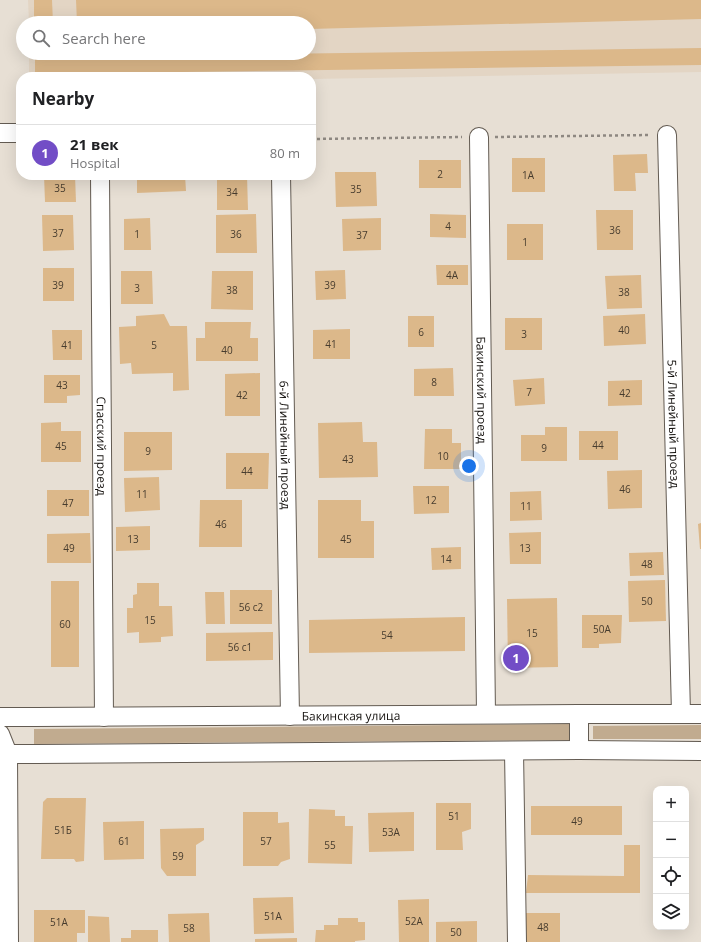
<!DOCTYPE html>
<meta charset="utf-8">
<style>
body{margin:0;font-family:"Open Sans",sans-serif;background:#f6f6f6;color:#202124}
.controls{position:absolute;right:12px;bottom:12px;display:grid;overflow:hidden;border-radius:8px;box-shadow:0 4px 16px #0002}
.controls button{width:36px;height:36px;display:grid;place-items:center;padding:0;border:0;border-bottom:1px solid #e0e0e0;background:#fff;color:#202124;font:20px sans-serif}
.you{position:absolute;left:469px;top:466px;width:14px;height:14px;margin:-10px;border:3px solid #fff;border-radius:50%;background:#1a73e8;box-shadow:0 0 0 6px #1a73e833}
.badge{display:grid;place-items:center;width:26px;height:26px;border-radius:50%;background:#724dc6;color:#fff;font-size:13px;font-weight:700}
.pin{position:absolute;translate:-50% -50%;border:2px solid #fff;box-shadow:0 1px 4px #0006}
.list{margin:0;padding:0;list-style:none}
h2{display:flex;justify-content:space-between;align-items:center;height:52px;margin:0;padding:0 16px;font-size:17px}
h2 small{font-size:13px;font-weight:400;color:#757577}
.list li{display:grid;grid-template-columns:26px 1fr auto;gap:12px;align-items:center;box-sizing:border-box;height:56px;padding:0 16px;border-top:1px solid #e0e0e0}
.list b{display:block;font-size:15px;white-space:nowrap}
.list p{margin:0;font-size:13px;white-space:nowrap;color:#757577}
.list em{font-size:13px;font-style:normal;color:#757577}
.icon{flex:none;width:22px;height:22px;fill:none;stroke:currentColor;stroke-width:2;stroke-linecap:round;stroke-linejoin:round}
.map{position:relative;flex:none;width:701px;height:942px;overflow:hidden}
.search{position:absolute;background:#fff;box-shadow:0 4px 16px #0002;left:16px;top:16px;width:300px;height:44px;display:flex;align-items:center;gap:10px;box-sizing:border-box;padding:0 14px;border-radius:22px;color:#757577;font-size:15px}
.panel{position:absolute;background:#fff;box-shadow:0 4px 16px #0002;left:16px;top:72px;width:300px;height:108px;border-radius:16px}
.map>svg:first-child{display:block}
</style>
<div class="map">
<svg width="701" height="942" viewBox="0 0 701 942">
<rect width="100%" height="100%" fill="#e7dfd4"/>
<!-- built -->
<path fill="#e3d5c4" d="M28,0H701V72L311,79V77H29V53H309V23H29Z"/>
<!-- green -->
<g fill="#c1ab8f">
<path d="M570,724V740L34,744V729Z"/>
<path d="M701,725V739H593V726Z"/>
</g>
<!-- building -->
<g fill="#dcb88a">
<path d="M34,0H52L53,23H34Z"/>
<path d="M76,0H701V19L309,29V23H77Z"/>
<path d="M701,48V65L35,74V53H53V57Z"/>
<path d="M647,154L648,173H635L636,191H614L613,155Z"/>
<rect x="512" y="158" width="33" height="34"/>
<rect x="419" y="160" width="42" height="28"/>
<path d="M335,172H376L377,206L336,207Z"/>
<path d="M44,175H75L76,202H45Z"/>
<path d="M137,175H185L186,191L137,193Z"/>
<path d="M217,175H247L248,210H217Z"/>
<path d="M596,210H633V250H597Z"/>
<path d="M256,214L257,253H216V215Z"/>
<path d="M430,214L466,215V238L430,237Z"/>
<path d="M42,215H73L74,250L43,251Z"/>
<path d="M150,218L151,250H124V219Z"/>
<path d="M381,218V250L343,251L342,219Z"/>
<rect x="507" y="224" width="36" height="36"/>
<path d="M436,265H468V285H437Z"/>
<rect x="43" y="268" width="31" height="33"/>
<path d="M345,270L346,299L316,300L315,271Z"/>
<path d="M121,271H152L153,304H121Z"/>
<path d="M212,271H253V310L211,309Z"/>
<path d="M641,275L642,308L607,309L605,276Z"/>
<path d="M164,314L170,326H187L189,390L173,391V373L132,374L131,363L120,364L119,327L136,326V316Z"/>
<path d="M645,314L646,344L604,346L603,316Z"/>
<rect x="408" y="316" width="26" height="31"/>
<rect x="505" y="318" width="37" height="32"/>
<path d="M205,322H251L250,338H258V361H196V338H205Z"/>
<path d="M350,329V359H313V330Z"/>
<path d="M52,330H82V360H53Z"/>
<path d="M453,368L454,396H414V369Z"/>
<path d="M260,373V416H225V374Z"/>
<path d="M44,375H80V395L67,396V403H44Z"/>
<path d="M544,378L545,404L515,406L513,380Z"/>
<path d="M642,380V405L608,406V381Z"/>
<path d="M61,422V431H81V462H41V423Z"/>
<path d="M362,422L363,442H377L378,477L319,478L318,423Z"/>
<path d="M545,427H567V461H521V435H545Z"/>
<path d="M425,429H452V443H461V469H424Z"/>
<rect x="579" y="431" width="39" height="29"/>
<path d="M124,432H172V470L124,471Z"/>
<path d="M226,453H269L268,489H226Z"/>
<path d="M642,470V508L608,509L607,471Z"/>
<path d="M159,477L160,510L125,512L124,478Z"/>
<path d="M413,486H449V513L414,514Z"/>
<rect x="47" y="490" width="42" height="26"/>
<path d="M541,491L542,520L510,521V492Z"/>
<path d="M200,500H242V547H199Z"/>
<path d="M318,500H361V521H374V558H318Z"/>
<path d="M701,523V549H700L698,524Z"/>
<path d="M150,526V550L116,551V527Z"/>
<path d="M541,532V564H510L509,533Z"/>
<path d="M90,533L91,563H47V534Z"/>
<path d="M461,547V569L432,570L431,548Z"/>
<path d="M663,552L664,575L630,576L629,553Z"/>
<path d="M665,580L666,621L629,622L628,581Z"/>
<rect x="51" y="581" width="28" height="86"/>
<path d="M137,583H159V606H172L173,636L161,637V642L139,643V632L127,633V608H133V595L137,594Z"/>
<rect x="230" y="590" width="42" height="34"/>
<path d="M205,592H224L225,624H206Z"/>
<path d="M557,598L558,667L508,668L507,599Z"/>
<path d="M582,615H622L621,643L599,644V648H582Z"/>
<path d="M465,617V651L309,653V620Z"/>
<path d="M273,632V660L206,661V633Z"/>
<path d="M47,798H86L84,861L76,862L74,859H41L43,802Z"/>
<path d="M436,803H471V829L462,832L463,850H436Z"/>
<rect x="531" y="806" width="91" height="29"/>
<path d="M309,809L335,810V816H345V826H353L352,864L308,863Z"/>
<path d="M243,812H278V823L289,822L290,859L281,862L278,866H243Z"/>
<path d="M414,812V851L369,852L368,813Z"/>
<path d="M144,821V859L104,860L103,822Z"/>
<path d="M204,828V840L196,845V876H167L161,868L160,829Z"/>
<path d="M624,845H640V893H526L528,875L624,876Z"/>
<path d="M293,897L294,933L254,934L253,898Z"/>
<path d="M429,899V942H399L398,900Z"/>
<path d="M34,910H85V933H77V942H34Z"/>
<path d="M209,913L210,942H169L168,914Z"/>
<path d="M526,913H560V942H525Z"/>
<path d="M88,916L109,917L110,942H88Z"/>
<path d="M338,918H358V922H365V940L355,941V942H315L316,930H324V925H338Z"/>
<path d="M477,921V942H436V922Z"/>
<path d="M131,930H158V942H121V938H131Z"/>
<path d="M297,938V942H255V939Z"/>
</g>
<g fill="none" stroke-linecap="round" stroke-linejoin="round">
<!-- minor casing -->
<g stroke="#635b52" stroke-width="20">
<g id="minor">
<path d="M0,133H21"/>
<path id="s1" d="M667,135L681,714"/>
<path id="s2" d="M479,137L486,714"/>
<path id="s3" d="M100,175L104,717"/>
<path id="s4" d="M281,175L290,716"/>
<path d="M579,714V750"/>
<path id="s5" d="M0,717H36L579,714H701"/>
<path d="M0,734L8,754L9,942"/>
<path d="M514,751L517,942"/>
<path d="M8,754H36L579,750L701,751"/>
</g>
</g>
<!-- path -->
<g stroke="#8e8881" stroke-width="2.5" stroke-dasharray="3 3" stroke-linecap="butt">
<path d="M495,137L650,135"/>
<path d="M311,139L462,137"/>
</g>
<!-- minor -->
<use href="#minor" stroke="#fff" stroke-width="18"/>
</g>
<g text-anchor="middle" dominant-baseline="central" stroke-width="4" stroke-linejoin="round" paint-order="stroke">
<!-- number labels -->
<g font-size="10" fill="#473c2e">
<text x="440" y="174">2</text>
<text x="528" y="175">1А</text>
<text x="60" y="188">35</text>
<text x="356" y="189">35</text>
<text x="232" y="192">34</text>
<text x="448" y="226">4</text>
<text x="615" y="230">36</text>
<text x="58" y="233">37</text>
<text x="137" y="234">1</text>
<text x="236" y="234">36</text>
<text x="362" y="235">37</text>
<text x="525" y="242">1</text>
<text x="452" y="275">4А</text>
<text x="58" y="285">39</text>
<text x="330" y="285">39</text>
<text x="137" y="288">3</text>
<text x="232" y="290">38</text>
<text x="624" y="292">38</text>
<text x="624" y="330">40</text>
<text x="421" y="332">6</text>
<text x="524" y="334">3</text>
<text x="331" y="344">41</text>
<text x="67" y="345">41</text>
<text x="154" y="345">5</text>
<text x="227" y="350">40</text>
<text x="434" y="382">8</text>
<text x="62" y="385">43</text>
<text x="529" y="392">7</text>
<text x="625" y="393">42</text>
<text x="242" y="395">42</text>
<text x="598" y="445">44</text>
<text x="61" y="446">45</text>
<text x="544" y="448">9</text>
<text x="148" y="451">9</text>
<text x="443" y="456">10</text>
<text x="348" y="459">43</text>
<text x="247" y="471">44</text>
<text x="625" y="489">46</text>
<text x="142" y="494">11</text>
<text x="431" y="500">12</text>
<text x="68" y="503">47</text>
<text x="526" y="506">11</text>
<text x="221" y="524">46</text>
<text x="133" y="539">13</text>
<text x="346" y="539">45</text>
<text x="69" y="548">49</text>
<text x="525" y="548">13</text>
<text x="446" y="559">14</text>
<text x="647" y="564">48</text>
<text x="647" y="601">50</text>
<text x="251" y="607">56 с2</text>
<text x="150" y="620">15</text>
<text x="65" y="624">60</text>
<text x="602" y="629">50А</text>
<text x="532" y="633">15</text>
<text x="387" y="635">54</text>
<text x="240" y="647">56 с1</text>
<text x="454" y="816">51</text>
<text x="577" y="821">49</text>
<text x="63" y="830">51Б</text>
<text x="391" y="832">53А</text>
<text x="124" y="841">61</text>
<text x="266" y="841">57</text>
<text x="330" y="845">55</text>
<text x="178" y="856">59</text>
<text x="273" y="916">51А</text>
<text x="414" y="921">52А</text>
<text x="59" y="922">51А</text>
<text x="543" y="927">48</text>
<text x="189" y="928">58</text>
<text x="456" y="932">50</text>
</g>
<!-- street labels -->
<g font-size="12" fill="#15120f" stroke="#fff">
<text stroke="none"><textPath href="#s2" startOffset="253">Бакинский проезд</textPath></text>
<text stroke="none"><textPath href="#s1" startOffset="289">5-й Линейный проезд</textPath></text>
<text stroke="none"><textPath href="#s4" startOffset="270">6-й Линейный проезд</textPath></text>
<text stroke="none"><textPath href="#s3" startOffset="271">Спасский проезд</textPath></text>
<text stroke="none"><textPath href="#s5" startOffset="351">Бакинская улица</textPath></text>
</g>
</g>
</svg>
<div class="controls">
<button>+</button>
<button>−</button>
<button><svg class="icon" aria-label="locate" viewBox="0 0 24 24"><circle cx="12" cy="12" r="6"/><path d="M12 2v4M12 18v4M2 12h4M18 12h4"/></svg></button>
<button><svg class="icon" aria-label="layers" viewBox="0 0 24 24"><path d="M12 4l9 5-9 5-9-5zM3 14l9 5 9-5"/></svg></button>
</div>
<div class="you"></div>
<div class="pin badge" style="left:516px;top:658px">1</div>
<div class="search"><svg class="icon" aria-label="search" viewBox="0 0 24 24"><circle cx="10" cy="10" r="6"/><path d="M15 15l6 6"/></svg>Search here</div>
<section class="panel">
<h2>Nearby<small></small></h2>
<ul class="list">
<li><span class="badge">1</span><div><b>21 век</b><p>Hospital</p></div><em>80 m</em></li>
</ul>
</section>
</div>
